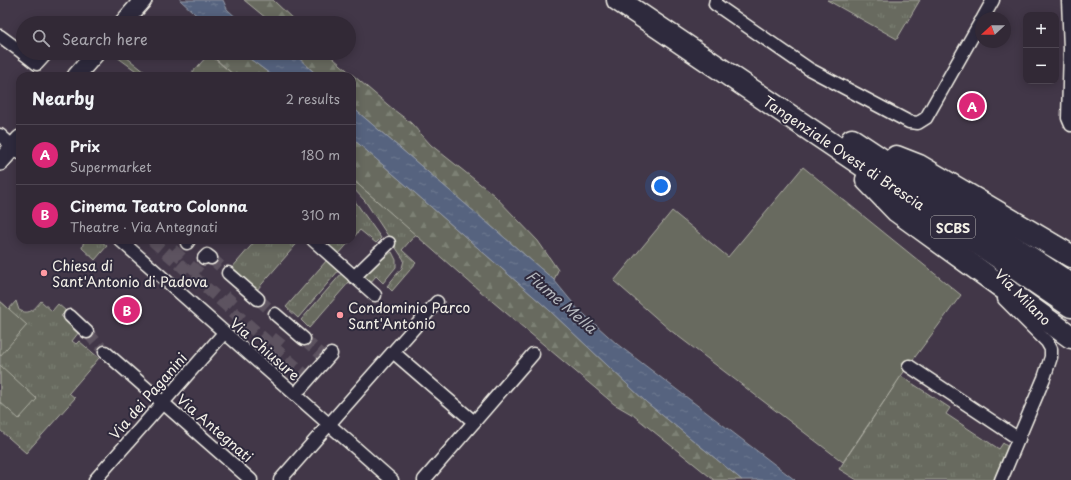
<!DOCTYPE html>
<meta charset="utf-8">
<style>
body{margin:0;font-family:"Playpen Sans",sans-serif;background:#3a313e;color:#f1f3f6}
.controls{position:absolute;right:12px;top:12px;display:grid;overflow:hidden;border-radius:8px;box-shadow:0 2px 10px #0003}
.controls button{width:36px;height:36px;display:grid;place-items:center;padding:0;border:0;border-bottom:1px solid #4d4551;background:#322936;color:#f1f3f6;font:20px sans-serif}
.compass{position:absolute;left:975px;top:12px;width:36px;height:36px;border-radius:50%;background:#322936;box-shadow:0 2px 10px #0003;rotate:249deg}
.you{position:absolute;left:661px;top:186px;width:14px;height:14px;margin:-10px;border:3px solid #fff;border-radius:50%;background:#1a73e8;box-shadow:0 0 0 6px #1a73e833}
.badge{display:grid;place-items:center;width:26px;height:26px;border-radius:50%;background:#db2777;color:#fff;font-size:13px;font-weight:700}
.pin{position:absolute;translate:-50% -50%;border:2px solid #fff;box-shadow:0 1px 4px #0006}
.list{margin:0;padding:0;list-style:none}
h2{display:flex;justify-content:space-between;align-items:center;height:52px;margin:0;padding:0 16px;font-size:17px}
h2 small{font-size:13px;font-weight:400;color:#a8a6ad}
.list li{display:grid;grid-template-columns:26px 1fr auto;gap:12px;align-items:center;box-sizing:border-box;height:60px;padding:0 16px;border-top:1px solid #4d4551}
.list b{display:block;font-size:15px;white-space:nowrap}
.list p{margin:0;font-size:13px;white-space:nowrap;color:#a8a6ad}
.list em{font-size:13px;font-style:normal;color:#a8a6ad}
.icon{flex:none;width:22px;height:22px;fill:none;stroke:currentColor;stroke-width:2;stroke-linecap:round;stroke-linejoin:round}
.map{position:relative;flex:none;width:1071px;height:480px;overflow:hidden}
.search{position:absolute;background:#322936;box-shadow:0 2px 10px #0003;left:16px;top:16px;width:340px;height:44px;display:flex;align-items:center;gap:10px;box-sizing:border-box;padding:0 14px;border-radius:22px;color:#a8a6ad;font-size:15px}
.panel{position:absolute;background:#322936;box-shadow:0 2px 10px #0003;left:16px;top:72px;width:340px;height:172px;border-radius:12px}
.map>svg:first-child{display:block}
</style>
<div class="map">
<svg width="1071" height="480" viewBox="0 0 1071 480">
<defs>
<pattern id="grass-tufts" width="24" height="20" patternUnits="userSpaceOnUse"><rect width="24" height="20" fill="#676b5e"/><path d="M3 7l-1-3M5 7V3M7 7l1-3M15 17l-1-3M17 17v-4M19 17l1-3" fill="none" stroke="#7d8175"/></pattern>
<pattern id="forest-firs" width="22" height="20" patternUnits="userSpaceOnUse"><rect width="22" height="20" fill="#676b5e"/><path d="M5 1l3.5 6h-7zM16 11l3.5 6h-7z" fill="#7d8175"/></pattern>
<pattern id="water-ripples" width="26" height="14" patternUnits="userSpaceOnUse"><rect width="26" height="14" fill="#56637f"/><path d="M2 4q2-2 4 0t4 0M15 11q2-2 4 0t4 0" fill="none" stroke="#6f7a91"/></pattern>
</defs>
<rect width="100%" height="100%" fill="#423748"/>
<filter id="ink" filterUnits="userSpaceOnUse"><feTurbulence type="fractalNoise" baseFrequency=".025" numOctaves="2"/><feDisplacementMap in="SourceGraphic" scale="8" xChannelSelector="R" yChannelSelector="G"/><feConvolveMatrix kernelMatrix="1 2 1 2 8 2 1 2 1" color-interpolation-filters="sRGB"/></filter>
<g filter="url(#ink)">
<!-- grass -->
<g fill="url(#grass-tufts)" stroke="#aeaea3">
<path d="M827,0H920L897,39Z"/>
<path d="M121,53L150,76H143L117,57Z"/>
<path d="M209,54L235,76H189Z"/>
<path d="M352,179L416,234L402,250L416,263L392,291L387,286L402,268L404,260L365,201L352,187Z"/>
<path d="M352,197L381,238L376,243L360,230L352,239Z"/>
<path d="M84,240H100L107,246L95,260L82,248Z"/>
<path d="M256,240H300L256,291L231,269Z"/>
<path d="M321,240H351L338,255Z"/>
<path d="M392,252L396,260V267L383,283L376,276L370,283L361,275Z"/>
<path d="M327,260L339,270L298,318L286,307Z"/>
<path d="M342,273L350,281L309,328L301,320Z"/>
<path d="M0,301L9,309L16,301L19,310C30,316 35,308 41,301L52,311L58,304L66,311L61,316L79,332L72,341L76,344L79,341L99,358L69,393L75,398L26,453L0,430Z"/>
<path d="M901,376L950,408L946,414L999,449L1003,443L1008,447L994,480H857L839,469Z"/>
</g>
<!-- forest -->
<g fill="url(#forest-firs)" stroke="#aeaea3">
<path d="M244,0H273L297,23H272Z"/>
<path d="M196,15L205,23H175L172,20L184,16Z"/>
<path d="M209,53H242L273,76H235Z"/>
<path d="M294,53H327L394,110L411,123L431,145L494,195L538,241L558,270L554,280L352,107V76H318Z"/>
<path d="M352,138L548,309L646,402L742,480H714L633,415L614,404L467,280L352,179Z"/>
</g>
<!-- pitch -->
<g fill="#676b5e" stroke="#aeaea3">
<path d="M803,167L961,295L901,376L843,462L670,330L614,281L672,211L728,257Z"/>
<path d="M0,301L27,325L0,356Z"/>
<path d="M0,365L37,399L19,419L0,402Z"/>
</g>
<!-- water -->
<g fill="url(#water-ripples)" stroke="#959ca9">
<path d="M180,0H223L227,9L242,23H205Z"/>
<path d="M242,53H293L318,76H273Z"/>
<path d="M352,107L554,280L577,308L617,344L795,480H742L646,402L548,309L352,138Z"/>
</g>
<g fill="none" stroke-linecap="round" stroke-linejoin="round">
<!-- street-tunnel -->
<g stroke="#5d5360" stroke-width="12" stroke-dasharray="12 6" stroke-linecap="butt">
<path d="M152,240L304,374"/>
<path d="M173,258L187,243"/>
<path d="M211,258L228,273"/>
<path d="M191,274L204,258"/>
<path d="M258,299L275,314"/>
<path d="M225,304L239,289"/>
<path d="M87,332L105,352"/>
<path d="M304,339L321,354"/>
<path d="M273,346L286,330"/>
</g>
<!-- street casing -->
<g stroke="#f4f1e8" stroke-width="15">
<g id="street">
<path d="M716,0L715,4L809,69L909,122L918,123L926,118L981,21"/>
<path d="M1068,0L1070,49L1068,118L1071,125"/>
<path d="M983,18L993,0"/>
<path d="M0,36L23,53"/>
<path d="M23,53L37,64L47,53"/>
<path d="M0,135L20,153"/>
<path d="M120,240L392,480"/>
<path d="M313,240L375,295"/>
<path d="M187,243L189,240"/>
<path d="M204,258L207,255L211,258"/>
<path d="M228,273L258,299"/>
<path d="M354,277L389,243"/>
<path d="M275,314L304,339"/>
<path d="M70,316L87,332"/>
<path d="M105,352L251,480"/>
<path d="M393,352L474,422"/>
<path d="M909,366L1019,439"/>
<path d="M301,388L331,354"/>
<path d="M95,480L224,333"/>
<path d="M280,480L437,302"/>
<path d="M424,480L533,354"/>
<path d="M1001,480L1044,378L1051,357V349L1047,342L1004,299"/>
</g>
</g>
<!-- secondary casing -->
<g stroke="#f4f1e8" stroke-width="20">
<g id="secondary">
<path d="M123,23L143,0"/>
<path d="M76,76L96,53"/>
<path d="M0,162L20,139"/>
</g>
</g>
<!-- highway casing -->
<g stroke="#f4f1e8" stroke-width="25">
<g id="highway">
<path d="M618,0L1071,306"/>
<path d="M852,140L1071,285"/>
<path d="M896,157L919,166L1071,256"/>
<path d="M867,180L897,211L1071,337"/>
</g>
</g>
<!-- street -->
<use href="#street" stroke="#2f2a3d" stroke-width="12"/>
<!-- secondary -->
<use href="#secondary" stroke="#2f2a3d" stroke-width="17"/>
<!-- highway -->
<use href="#highway" stroke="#2f2a3d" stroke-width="22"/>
</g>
</g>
<!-- markers -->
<g fill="#ff9aa2" stroke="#2f2a3d" stroke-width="1.5">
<circle cx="44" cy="273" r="4"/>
<circle cx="340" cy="315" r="4"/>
</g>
<g text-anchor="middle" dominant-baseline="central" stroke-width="4" stroke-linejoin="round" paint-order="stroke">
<!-- shield labels -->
<rect fill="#2f2a3d" stroke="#b9b5b5" stroke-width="1" x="931" y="216" width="44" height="22" rx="3"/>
<g font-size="13" font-weight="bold" fill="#f4f1e8">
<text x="953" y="227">SCBS</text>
</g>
<!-- street labels -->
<g font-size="14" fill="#f4f1e8" stroke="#2f2a3d">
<text transform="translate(844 153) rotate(34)">Tangenziale Ovest di Brescia</text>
<text transform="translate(1023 297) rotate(45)">Via Milano</text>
<text transform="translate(265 349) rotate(41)">Via Chiusure</text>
<text transform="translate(148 396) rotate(-49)">Via dei Paganini</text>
<text transform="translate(215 428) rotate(41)">Via Antegnati</text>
</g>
<!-- poi labels -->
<g font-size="14" fill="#f4f1e8" stroke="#2f2a3d" text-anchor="start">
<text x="52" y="265">Chiesa di<tspan x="52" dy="16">Sant'Antonio di Padova</tspan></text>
<text x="348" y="307">Condominio Parco<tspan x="348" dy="16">Sant'Antonio</tspan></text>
</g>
<!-- water labels -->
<g font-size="15" font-style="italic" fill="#b5b8be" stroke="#2f2a3d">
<text transform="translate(562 301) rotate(41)">Fiume Mella</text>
</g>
</g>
</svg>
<div class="controls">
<button>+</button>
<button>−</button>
</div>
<svg class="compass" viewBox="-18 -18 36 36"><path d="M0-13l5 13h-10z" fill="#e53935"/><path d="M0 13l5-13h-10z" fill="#a8a6ad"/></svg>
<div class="you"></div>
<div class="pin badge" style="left:972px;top:106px">A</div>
<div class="pin badge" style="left:127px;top:310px">B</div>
<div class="search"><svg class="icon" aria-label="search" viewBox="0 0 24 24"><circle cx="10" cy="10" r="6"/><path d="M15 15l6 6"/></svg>Search here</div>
<section class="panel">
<h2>Nearby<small>2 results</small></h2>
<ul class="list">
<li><span class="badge">A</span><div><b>Prix</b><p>Supermarket</p></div><em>180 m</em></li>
<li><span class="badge">B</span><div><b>Cinema Teatro Colonna</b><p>Theatre · Via Antegnati</p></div><em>310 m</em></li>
</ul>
</section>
</div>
